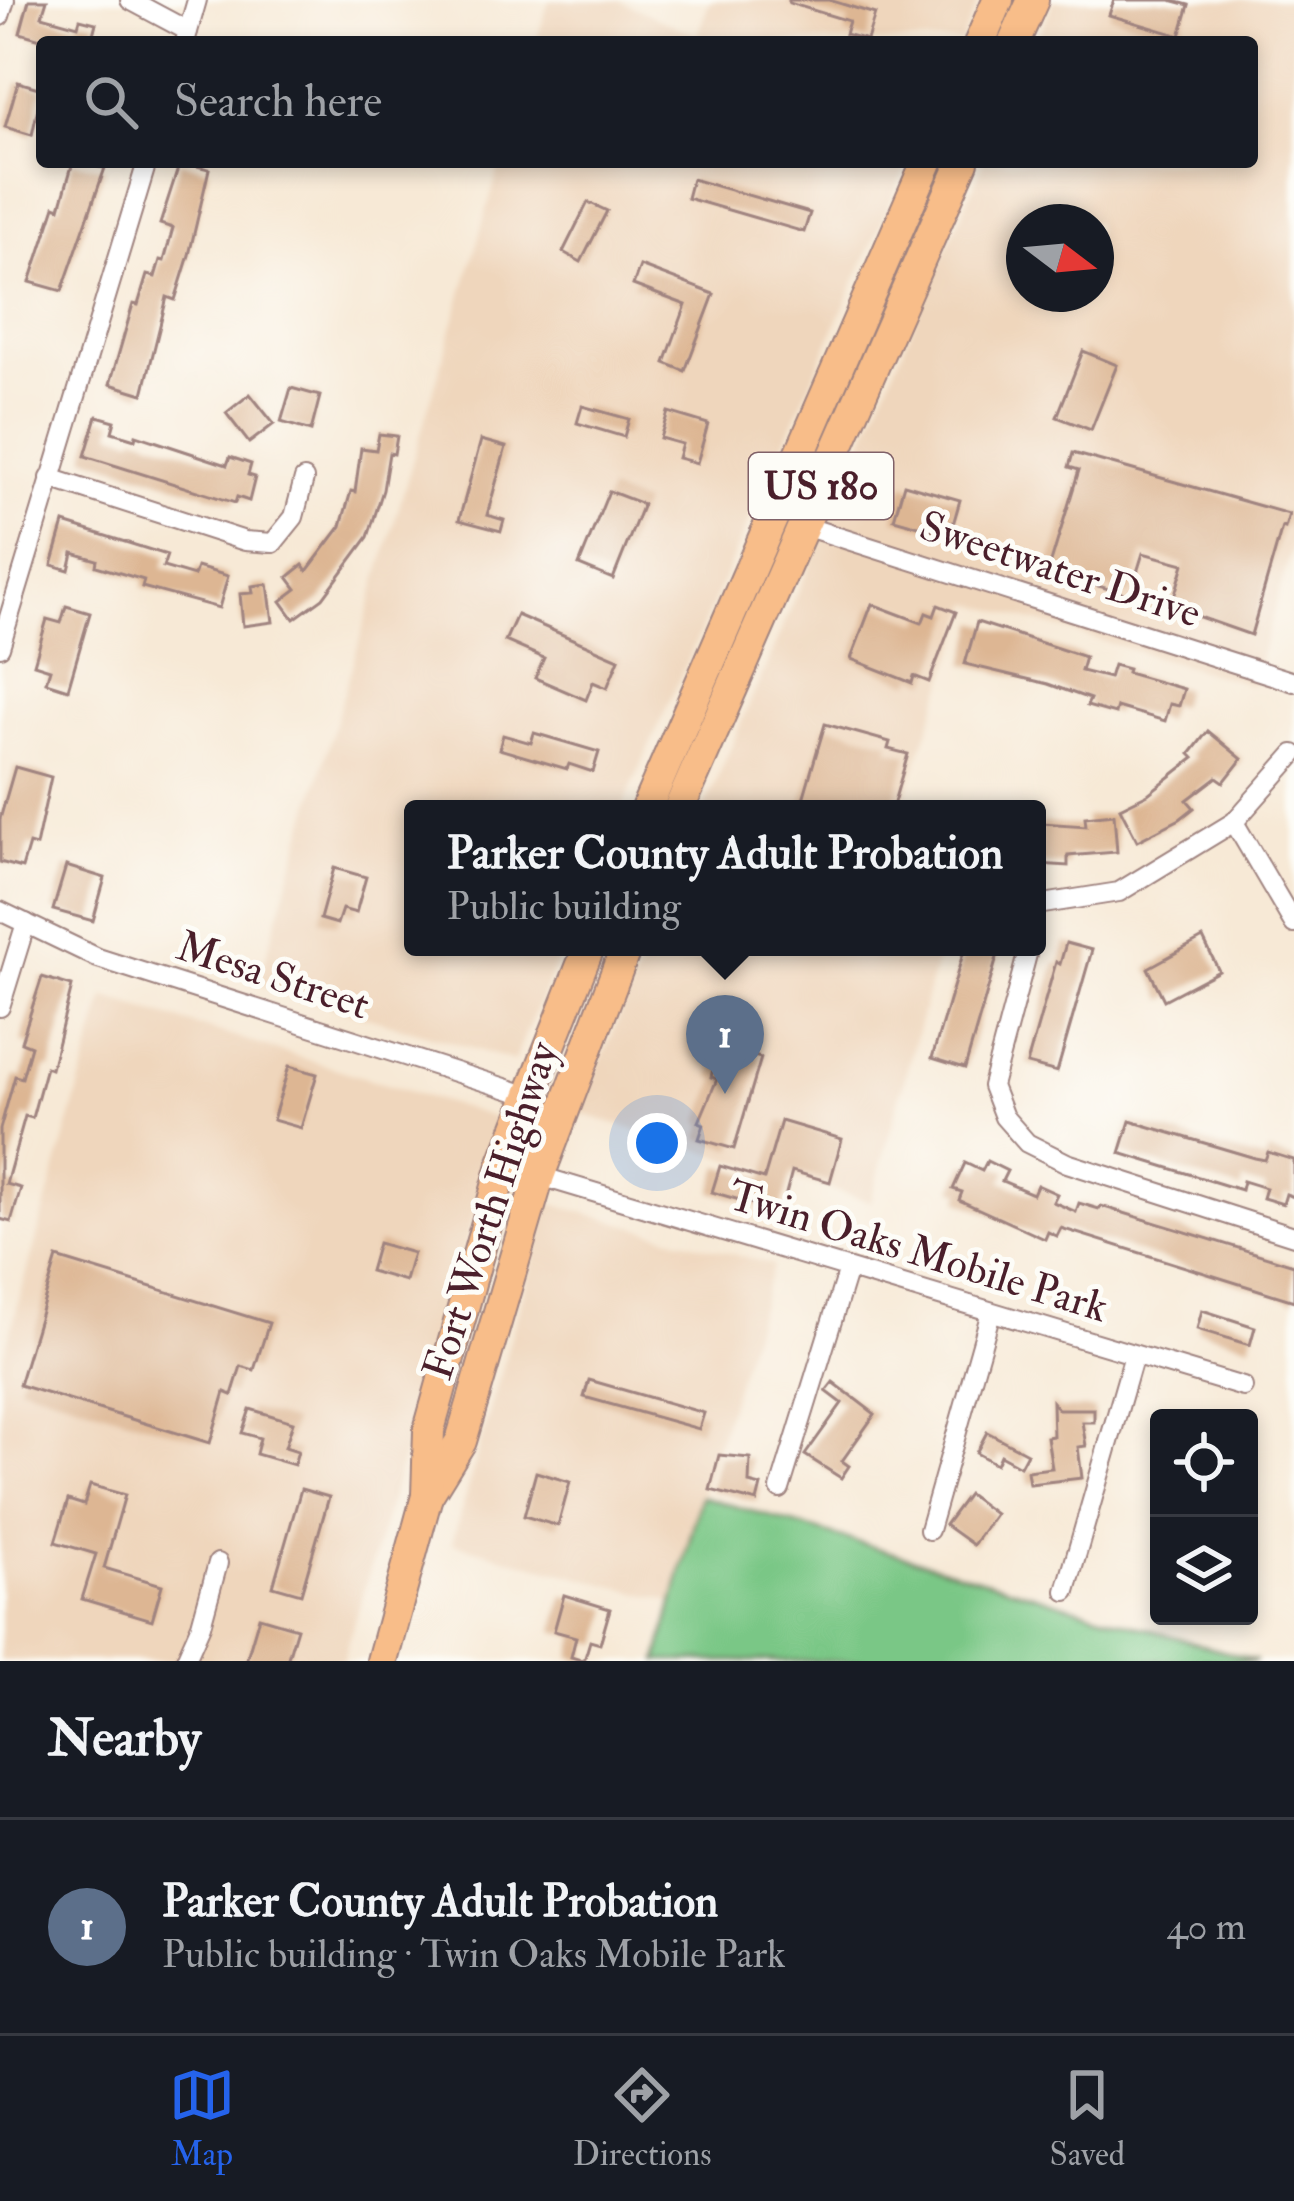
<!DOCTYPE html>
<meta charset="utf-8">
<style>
body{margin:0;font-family:"IM FELL Double Pica",serif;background:#242831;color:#f1f3f6}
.controls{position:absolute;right:36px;bottom:36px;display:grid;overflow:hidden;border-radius:12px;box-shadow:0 6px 18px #0003}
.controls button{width:108px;height:108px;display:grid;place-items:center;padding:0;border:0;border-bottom:3px solid #363941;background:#171b24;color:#f1f3f6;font:60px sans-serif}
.compass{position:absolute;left:1006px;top:204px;width:108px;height:108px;border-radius:50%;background:#171b24;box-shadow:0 6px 18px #0003;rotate:106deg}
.you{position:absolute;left:657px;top:1143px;width:42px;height:42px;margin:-30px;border:9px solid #fff;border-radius:50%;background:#1a73e8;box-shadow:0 0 0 18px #1a73e833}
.badge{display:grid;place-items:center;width:78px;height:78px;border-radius:50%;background:#2563eb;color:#fff;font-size:39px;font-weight:700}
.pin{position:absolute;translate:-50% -99px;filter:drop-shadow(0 3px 6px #0008)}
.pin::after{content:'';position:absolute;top:63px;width:42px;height:36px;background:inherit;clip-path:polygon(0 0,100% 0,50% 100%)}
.popup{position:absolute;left:404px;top:800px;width:642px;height:156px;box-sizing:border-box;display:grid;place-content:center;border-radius:12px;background:#171b24;filter:drop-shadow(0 3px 9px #0005);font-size:39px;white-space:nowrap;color:#9ea1a6}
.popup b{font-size:45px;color:#f1f3f6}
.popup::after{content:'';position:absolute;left:50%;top:100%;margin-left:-24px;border:24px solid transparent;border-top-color:#171b24}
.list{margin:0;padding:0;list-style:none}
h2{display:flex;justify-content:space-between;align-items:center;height:156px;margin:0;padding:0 48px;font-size:51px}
h2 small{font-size:39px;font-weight:400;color:#9ea1a6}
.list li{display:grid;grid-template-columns:78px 1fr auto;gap:36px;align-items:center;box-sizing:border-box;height:216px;padding:0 48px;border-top:3px solid #363941}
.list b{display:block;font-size:45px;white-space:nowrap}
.list p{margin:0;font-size:39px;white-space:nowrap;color:#9ea1a6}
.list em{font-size:39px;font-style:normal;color:#9ea1a6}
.icon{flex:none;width:66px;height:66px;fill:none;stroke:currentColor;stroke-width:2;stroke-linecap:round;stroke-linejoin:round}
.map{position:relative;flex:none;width:1294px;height:1661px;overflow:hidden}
.search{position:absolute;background:#171b24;box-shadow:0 6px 18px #0003;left:36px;right:36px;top:36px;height:132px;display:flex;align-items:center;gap:30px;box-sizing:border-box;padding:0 42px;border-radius:12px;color:#9ea1a6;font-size:45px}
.sheet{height:372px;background:#171b24}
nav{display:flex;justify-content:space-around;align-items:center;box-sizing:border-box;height:168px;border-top:3px solid #363941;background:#171b24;font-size:33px;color:#9ea1a6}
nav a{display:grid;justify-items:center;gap:6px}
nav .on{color:#2563eb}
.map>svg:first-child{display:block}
</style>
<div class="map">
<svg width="1294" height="1661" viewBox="0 0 1294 1661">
<rect width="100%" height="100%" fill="#fdfcf7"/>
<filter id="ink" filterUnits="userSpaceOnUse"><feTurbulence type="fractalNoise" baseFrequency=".00833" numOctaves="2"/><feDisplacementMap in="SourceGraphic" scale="24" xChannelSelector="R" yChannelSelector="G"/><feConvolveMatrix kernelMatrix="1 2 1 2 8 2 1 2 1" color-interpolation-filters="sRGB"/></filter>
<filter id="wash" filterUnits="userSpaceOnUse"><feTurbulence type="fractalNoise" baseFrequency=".004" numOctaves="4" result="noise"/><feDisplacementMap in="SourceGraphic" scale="48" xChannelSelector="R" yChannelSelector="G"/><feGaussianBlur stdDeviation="2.7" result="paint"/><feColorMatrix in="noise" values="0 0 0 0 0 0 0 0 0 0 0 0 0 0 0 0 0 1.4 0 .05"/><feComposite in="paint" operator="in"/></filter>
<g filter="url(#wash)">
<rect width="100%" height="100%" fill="#f7e9d6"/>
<!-- built -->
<g fill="#efd6bc" fill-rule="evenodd">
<path d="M549,0H618L697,36L710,0H979L961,42H536Z"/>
<path d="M1054,0H1294V540L1253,685L972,603L901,809H704L984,162H1252V42H1036ZM1024,222H1096V294H1024Z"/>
<path d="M501,162H908L622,809H413V947H563L514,1061L258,984Z"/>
<path d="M648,947H940L871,1202L579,1113Z"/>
<path d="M105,997L502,1120L343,1661H0V1368Z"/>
<path d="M549,1203L773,1265L701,1496L673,1602L452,1543Z"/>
</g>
<!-- green -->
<path fill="#7ac786" stroke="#627358" stroke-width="3" d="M701,1496L1257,1661H658Z"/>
<g id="blocks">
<!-- building -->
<g fill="#ddb693">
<path d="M29,0H47L42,16L78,26L80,19L96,23L91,42H51L20,33Z"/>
<path d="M789,0H829L875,14L867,40L845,34L849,21L789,3Z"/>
<path d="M1114,0H1170L1189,5L1180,36L1109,15Z"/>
<path d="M18,82L42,89L32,135L5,127Z"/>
<path d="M73,162L105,168L62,291L30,282L55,206L60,208Z"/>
<path d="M180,162L209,169L189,255L175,300L167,297L143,394L110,384L133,304L138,305L147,275L155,277L160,260L164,261L173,228L160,224Z"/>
<path d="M692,179L810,213L804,232L687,198Z"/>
<path d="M588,202L607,211L581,262L563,252Z"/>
<path d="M640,266L714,294L685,371L665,363L686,305L633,285Z"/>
<path d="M1083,351L1117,365L1091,430L1057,417Z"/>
<path d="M291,388L320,396L311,431L281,422Z"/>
<path d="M250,394L274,424L249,443L226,413Z"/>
<path d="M582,406L629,419L624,437L577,423Z"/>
<path d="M668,412L708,424L697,463L678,458L682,444L660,438Z"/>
<path d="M97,416L115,421L112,432L135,439L136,435L227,465L230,457L251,464L248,475L255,477L249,501L237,497L235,503L85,456Z"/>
<path d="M379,434L397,436L394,454L389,453L383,490L368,537L323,598L294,619L281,601L297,589L288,577L303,565L307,571L341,526L351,491L355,492L361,448L376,450Z"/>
<path d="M481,440L506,447L487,515L504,520L501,531L459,520Z"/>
<path d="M1073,453L1289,514L1285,528L1282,527L1251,635L1171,607L1184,564L1143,553L1130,595L1048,572L1079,470L1069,467Z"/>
<path d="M904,484L960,500L950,535L894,519Z"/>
<path d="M609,491L643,504L613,579L579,565Z"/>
<path d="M64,523L167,555L163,567L194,576L197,567L228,576L219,608L142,587L144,580L96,566L97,560L73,553L69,570L52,565Z"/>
<path d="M268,584L273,622L243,626L240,594L253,593L252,586Z"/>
<path d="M872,604L922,623L926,613L934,616L938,605L956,612L929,682L914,676L912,683L851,659Z"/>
<path d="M66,606L90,613L68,689L46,682L50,669L34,664L47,619L61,623Z"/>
<path d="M517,615L619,659L607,688L593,682L586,700L535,678L544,658L505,641Z"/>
<path d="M977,622L1085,657L1081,671L1109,678L1113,665L1128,669L1127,673L1184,689L1179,706L1170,704L1165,721L1117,707L1115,714L1087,706L1090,699L1048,684L965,664Z"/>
<path d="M825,724L890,742L888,749L908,754L892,809L801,806Z"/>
<path d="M1208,731L1242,759L1224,782L1217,777L1187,800L1194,808L1180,819L1137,841L1120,808L1148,794L1194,758L1190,754Z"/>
<path d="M534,733L599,752L593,772L569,764L567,769L499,749L503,735L531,743Z"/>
<path d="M15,767L51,777L36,846L29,844L22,868L0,862V819Z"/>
<path d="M1114,814L1117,852L1068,856V866L1039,864L1042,823L1086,826L1085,817Z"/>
<path d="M66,866L105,878L93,921L53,910Z"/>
<path d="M334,868L366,877L356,913L342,909L337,924L320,919Z"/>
<path d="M1203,938L1219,971L1164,1000L1148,968Z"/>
<path d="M1066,943L1092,950L1057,1072L1027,1064L1056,962L1060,964Z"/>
<path d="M965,947H1000L965,1068L932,1058Z"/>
<path d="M42,977L72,986L51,1069L46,1067L32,1118L25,1116L6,1184L21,1188L11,1222L0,1219V1129L15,1076L22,1078L31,1046L21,1042Z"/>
<path d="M726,1048L761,1058L734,1149L699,1139L704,1124L699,1122L717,1079L711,1077L717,1053L724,1055Z"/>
<path d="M289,1066L317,1074L301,1128L273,1120Z"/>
<path d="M781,1121L842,1139L830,1182L792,1171L781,1212L712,1192L720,1166L764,1179Z"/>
<path d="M1130,1121L1255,1158L1265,1160L1268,1152L1294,1160V1197L1286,1194L1283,1204L1263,1198L1266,1188L1243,1181L1241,1190L1120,1153Z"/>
<path d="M987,1161L1007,1171L1002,1181L1033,1194L1037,1185L1057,1194L1053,1202L1076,1212L1079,1203L1099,1209L1101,1206L1294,1265V1301L1061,1228L1057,1236L1048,1232L1045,1239L959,1200L962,1192L953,1189L965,1163L982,1171Z"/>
<path d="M378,1243L413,1253L405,1281L370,1271Z"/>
<path d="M57,1258L269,1323L254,1370L241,1366L232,1395L225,1392L210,1443L19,1385Z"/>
<path d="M1202,1310L1255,1327L1250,1345L1197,1329Z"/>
<path d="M589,1380L704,1413L699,1429L584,1397Z"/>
<path d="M833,1382L875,1414L842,1461L849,1466L841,1478L805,1455L842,1403L826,1391Z"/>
<path d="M1052,1402L1058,1409H1094V1422H1082L1086,1446L1078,1447L1082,1478L1029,1484L1027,1471L1052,1468L1047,1437L1053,1436Z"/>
<path d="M250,1409L293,1422L285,1447L298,1451L294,1465L256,1454L260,1438L242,1433Z"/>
<path d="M987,1432L1027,1453L1020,1466L1000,1455L996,1464L976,1453Z"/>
<path d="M719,1455L750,1458L749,1483L761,1486L757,1502L710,1490Z"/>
<path d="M536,1472L570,1482L558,1526L524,1516Z"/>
<path d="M90,1485L125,1495L104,1568L162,1585L152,1620L82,1599L96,1554L55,1542L68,1500L84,1505Z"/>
<path d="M301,1489L329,1497L301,1594L273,1586Z"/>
<path d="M968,1494L995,1514L973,1545L945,1525Z"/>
<path d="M564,1595L610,1609L600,1644L590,1641L584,1661L571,1657L576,1637L554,1631Z"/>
<path d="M259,1617L297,1628L287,1661H246Z"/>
</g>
</g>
</g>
<g filter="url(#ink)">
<use href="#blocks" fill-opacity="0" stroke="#a08480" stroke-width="3"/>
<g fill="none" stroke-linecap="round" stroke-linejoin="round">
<!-- street casing -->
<g stroke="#a08480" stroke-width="22">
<g id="street">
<path d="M130,0L188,31"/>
<path d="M0,16L5,0"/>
<path d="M185,42L197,0"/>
<path d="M50,478L245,541L273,543L294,517L304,479"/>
<path d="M804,526L1294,682"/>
<path d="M0,647L147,162"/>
<path d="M1234,822L1294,924"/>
<path d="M1037,905L1119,892L1234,822L1294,754"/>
<path d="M0,911L98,958L530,1096"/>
<path d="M1029,947L992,1086L1004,1117L1027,1143L1067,1163L1294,1236"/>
<path d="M0,1007L26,923"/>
<path d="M503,1165L1243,1387"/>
<path d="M780,1489L848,1269"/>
<path d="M929,1530L991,1312"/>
<path d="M1066,1591L1134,1355"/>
<path d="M185,1661L201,1625L218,1563"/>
</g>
</g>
<!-- primary casing -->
<g stroke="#a08480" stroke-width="34">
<g id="primary">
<path d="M980,42L998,0"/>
<path d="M1014,42L1033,0"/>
<path d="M646,809L927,162"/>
<path d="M679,809L963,162"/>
<path d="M427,1496L461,1441L539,1176L626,947"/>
<path d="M382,1661L427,1496L429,1430L503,1165L589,947"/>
</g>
</g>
<!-- street -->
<use href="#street" stroke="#fff" stroke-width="18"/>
<!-- primary -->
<use href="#primary" stroke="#f8bd89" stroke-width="30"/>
</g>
</g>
<g text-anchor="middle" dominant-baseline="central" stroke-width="10" stroke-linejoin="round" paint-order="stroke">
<!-- shield labels -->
<rect fill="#fdfcf7" stroke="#806168" stroke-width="3" x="749" y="453" width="144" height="66" rx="9"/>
<g font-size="39" font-weight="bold" fill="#4a1f2b">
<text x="821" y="486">US 180</text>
</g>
<!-- street labels -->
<g font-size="42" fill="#4a1f2b" stroke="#fdfcf7">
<text transform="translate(1060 570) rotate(18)">Sweetwater Drive</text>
<text transform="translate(273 976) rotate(18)">Mesa Street</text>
<text transform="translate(491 1211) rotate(-72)">Fort Worth Highway</text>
<text transform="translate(918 1252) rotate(17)">Twin Oaks Mobile Park</text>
</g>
</g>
</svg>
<div class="controls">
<button><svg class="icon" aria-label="locate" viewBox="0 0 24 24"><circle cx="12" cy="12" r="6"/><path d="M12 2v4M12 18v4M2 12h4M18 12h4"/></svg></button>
<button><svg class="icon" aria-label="layers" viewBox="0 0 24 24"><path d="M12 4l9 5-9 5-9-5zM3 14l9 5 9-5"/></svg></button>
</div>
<svg class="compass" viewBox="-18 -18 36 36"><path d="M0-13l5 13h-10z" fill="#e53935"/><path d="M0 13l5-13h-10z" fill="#9ea1a6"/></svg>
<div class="you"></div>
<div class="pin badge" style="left:725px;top:1094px;background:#5c6f8a">1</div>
<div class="popup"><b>Parker County Adult Probation</b>Public building</div>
<div class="search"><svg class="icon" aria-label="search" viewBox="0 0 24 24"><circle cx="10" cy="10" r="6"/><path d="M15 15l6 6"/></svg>Search here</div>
</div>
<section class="sheet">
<h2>Nearby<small></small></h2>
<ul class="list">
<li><span class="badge" style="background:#5c6f8a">1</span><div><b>Parker County Adult Probation</b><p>Public building · Twin Oaks Mobile Park</p></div><em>40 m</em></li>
</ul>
</section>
<nav>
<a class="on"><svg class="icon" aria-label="map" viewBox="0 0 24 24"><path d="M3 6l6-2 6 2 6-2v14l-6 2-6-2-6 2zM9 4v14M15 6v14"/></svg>Map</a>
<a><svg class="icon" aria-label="directions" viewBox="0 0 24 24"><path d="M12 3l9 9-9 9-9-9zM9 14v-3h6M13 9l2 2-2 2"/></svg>Directions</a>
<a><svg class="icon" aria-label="saved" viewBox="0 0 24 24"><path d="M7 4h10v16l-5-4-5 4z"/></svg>Saved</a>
</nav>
